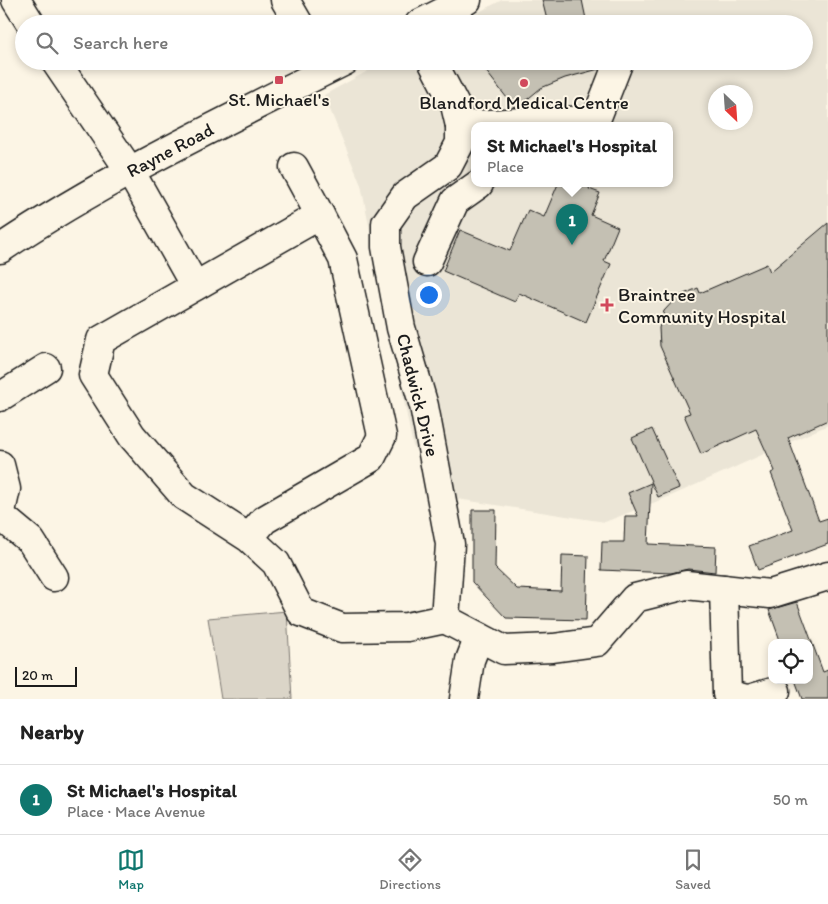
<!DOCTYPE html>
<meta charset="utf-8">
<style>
body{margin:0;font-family:Itim,sans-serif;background:#f2f2f2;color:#222}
.controls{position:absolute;right:15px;bottom:15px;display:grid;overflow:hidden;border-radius:10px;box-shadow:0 2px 8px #0003}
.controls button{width:45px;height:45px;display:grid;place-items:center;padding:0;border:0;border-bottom:1px solid #e0e0e0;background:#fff;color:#222;font:25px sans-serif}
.compass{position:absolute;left:708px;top:85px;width:45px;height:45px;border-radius:50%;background:#fff;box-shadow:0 2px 8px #0003;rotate:155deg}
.scale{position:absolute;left:15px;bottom:12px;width:62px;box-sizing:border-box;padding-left:5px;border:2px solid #1c1c1c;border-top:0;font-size:14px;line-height:18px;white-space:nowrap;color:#1c1c1c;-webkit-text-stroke:4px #fcf5e5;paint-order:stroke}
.you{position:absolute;left:428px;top:294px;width:18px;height:18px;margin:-12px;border:4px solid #fff;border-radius:50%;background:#1a73e8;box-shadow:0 0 0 8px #1a73e833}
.badge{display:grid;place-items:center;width:32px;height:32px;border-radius:50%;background:#0f766e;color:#fff;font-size:16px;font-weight:700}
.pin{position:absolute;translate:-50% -41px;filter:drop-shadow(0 1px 2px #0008)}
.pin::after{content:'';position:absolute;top:26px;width:18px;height:15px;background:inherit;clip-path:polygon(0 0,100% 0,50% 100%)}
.popup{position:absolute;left:471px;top:122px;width:202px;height:65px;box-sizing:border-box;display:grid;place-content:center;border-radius:10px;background:#fff;filter:drop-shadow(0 1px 4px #0005);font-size:16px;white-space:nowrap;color:#767676}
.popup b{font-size:19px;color:#222}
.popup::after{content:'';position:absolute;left:50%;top:100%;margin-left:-10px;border:10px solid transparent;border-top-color:#fff}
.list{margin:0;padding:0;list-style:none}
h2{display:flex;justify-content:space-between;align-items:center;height:65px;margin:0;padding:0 20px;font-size:21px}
h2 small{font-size:16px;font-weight:400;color:#767676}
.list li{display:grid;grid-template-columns:32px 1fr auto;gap:15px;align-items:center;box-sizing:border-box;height:70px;padding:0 20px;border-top:1px solid #e0e0e0}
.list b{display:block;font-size:19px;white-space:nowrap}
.list p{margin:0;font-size:16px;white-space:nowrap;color:#767676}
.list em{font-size:16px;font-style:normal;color:#767676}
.icon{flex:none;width:28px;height:28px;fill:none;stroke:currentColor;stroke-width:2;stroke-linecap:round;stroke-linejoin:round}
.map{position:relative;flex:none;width:828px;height:699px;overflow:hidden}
.search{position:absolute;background:#fff;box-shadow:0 2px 8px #0003;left:15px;right:15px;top:15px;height:55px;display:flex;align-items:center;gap:12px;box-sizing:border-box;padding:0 18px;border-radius:28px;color:#767676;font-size:19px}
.sheet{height:135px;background:#fff}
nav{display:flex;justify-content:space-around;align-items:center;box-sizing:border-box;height:70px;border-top:1px solid #e0e0e0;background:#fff;font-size:14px;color:#767676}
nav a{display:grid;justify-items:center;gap:2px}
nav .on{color:#0f766e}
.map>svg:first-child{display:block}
</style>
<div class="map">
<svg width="828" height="699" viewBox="0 0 828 699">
<rect width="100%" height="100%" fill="#fcf5e5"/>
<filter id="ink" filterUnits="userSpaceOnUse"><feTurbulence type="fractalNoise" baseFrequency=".02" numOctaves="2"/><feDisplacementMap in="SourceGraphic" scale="10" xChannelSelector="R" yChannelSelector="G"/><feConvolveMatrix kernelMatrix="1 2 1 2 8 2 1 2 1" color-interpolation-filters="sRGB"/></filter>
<g filter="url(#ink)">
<!-- built -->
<path fill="#ebe5d6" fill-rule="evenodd" d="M502,0H828V425L673,495L605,522L451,498L413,446L361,185L324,95L386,61H804V24H456ZM716,92H746V122H716ZM474,126H670V184H474Z"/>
<!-- green -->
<path fill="#dbd5c8" stroke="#7c7872" d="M287,611L292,699H221L208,618Z"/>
<!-- building -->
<g fill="#c4c0b3" stroke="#1c1c1c">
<path d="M542,0H582L587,24H548Z"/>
<path d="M478,61H602L599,69L565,78L541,88L518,107H514Z"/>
<path d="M558,184H591L589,189L600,193L591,215L618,227L604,261L611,264L586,322L519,293L515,302L443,271L460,230L510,251L528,210L544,217Z"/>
<path d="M828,223V420L788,438L819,521L828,518V544L758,570L749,546L793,530L771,473L775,471L756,429L701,454L684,415L690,413L660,346L659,328L664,311L677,297L698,288L700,293L767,264L770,272Z"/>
<path d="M652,429L679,488L658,497L632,438Z"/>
<path d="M651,483L648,544L716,547L715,572L688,569L671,573L601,570L602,542H624L625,516H638L628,493Z"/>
<path d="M472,510H496L495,568L517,589L561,591L562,555L588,556L586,620L506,618L472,582Z"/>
<path d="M797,602L823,672L828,670V699H802L795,680H809V643H781L769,610Z"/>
</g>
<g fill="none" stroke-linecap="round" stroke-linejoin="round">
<!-- minor casing -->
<g stroke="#1c1c1c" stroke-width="31">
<g id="minor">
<path d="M16,0L31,24"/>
<path d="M285,0L299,24"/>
<path d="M55,61L130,171L195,286"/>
<path d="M460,126L553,120L595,122L619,61"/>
<path d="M294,167L320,215"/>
<path d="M427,262L455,201L479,184"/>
<path d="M0,397L46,368"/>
<path d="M0,465L6,489L0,516"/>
<path d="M1,516L31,541L54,577"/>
<path d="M249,538L264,520L371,458L382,436L343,259L320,215L101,340L93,375L132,436L184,496L249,538L276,563L301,612L342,628L407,627L445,619L450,544L424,406L401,328L386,247V223L405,196L448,166L460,143V126L455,105L432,61"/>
<path d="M724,589L727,694L747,699"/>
<path d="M445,619L504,650L553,648L597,642L635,598L686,585L770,594L828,576"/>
<path d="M464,699L470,660L479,637"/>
<path d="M749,699L776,691"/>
</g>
</g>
<!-- major casing -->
<g stroke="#1c1c1c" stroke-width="31">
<g id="major">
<path d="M419,24L467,0"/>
<path d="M0,249C109,176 228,120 345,61"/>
</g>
</g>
<!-- minor -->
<use href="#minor" stroke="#fcf5e5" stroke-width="28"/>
<!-- major -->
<use href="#major" stroke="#fcf5e5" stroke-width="28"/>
</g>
</g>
<!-- markers -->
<g fill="#d1495b" stroke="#fcf5e5" stroke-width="2">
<rect x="274" y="75" width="10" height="10" rx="2.5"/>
<circle cx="524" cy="83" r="5"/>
<path d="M604.5 297.5h5v5h5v5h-5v5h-5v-5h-5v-5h5z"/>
</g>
<g text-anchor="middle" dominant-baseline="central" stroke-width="4" stroke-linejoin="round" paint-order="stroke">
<!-- poi labels -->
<g font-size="19" fill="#1c1c1c" stroke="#fcf5e5">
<text x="279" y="99">St. Michael's</text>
<text x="524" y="102">Blandford Medical Centre</text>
<text x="618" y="294" text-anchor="start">Braintree<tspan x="618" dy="22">Community Hospital</tspan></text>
</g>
<!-- street labels -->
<g font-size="19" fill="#1c1c1c" stroke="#fcf5e5">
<text transform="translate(170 150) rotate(-28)">Rayne Road</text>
<text transform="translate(418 395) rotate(76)">Chadwick Drive</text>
</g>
</g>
</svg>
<div class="controls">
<button><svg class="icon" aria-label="locate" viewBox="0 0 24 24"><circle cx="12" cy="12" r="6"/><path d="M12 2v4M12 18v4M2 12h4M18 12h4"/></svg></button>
</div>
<svg class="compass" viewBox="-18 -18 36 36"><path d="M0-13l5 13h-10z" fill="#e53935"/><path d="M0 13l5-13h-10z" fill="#767676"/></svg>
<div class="scale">20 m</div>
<div class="you"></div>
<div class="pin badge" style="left:572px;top:245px">1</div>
<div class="popup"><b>St Michael's Hospital</b>Place</div>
<div class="search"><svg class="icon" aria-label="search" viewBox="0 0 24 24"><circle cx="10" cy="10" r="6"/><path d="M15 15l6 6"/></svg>Search here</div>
</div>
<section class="sheet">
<h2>Nearby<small></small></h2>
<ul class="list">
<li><span class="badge">1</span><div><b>St Michael's Hospital</b><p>Place · Mace Avenue</p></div><em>50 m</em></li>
</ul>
</section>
<nav>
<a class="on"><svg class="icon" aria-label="map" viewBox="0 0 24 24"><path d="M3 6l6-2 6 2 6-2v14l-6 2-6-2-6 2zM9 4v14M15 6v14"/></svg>Map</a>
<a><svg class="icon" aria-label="directions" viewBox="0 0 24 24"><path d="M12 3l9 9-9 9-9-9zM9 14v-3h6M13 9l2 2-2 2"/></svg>Directions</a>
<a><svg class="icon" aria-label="saved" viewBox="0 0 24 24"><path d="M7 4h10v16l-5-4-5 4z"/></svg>Saved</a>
</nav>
